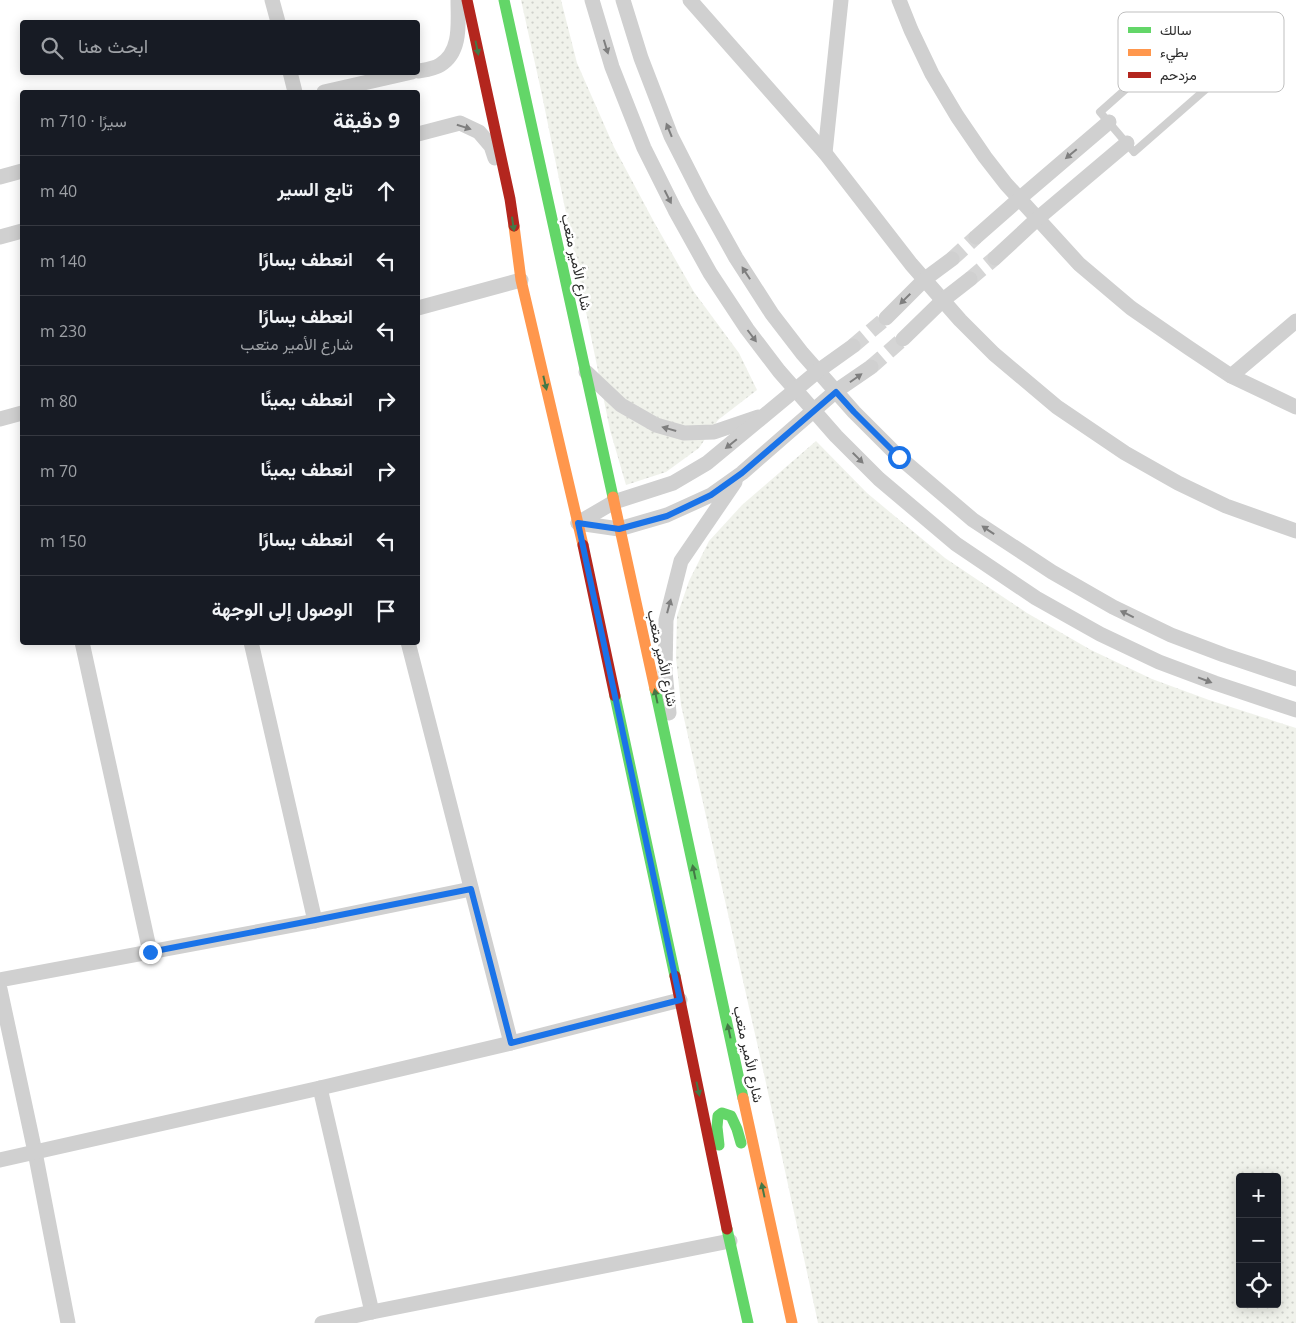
<!DOCTYPE html>
<html lang="ar">
<meta charset="utf-8">
<style>
body{margin:0;font-family:"Open Sans",Vazirmatn,sans-serif;background:#242831;color:#f1f3f6;direction:rtl}
.controls{position:absolute;right:15px;bottom:15px;display:grid;overflow:hidden;border-radius:5px;box-shadow:0 2px 12px #0003}
.controls button{width:45px;height:45px;display:grid;place-items:center;padding:0;border:0;border-bottom:1px solid #363941;background:#171b24;color:#f1f3f6;font:25px sans-serif}
.stop{position:absolute;width:15px;height:15px;margin:-11px;border:4px solid #1a73e8;border-radius:50%;background:#fff}
.stop.end{background:#1a73e8;border-color:#fff;box-shadow:0 1px 5px #0008}
.list{margin:0;padding:0;list-style:none}
h2{display:flex;justify-content:space-between;align-items:center;height:65px;margin:0;padding:0 20px;font-size:21px}
h2 small{font-size:16px;font-weight:400;color:#9ea1a6}
.list li{display:grid;grid-template-columns:32px 1fr auto;gap:15px;align-items:center;box-sizing:border-box;height:70px;padding:0 20px;border-top:1px solid #363941}
.list b{display:block;font-size:19px;white-space:nowrap}
.list p{margin:0;font-size:16px;white-space:nowrap;color:#9ea1a6}
.list em{font-size:16px;font-style:normal;color:#9ea1a6}
.icon{flex:none;width:28px;height:28px;fill:none;stroke:currentColor;stroke-width:2;stroke-linecap:round;stroke-linejoin:round}
.map{position:relative;flex:none;width:1296px;height:1323px;overflow:hidden;direction:ltr}
.search{position:absolute;background:#171b24;box-shadow:0 2px 12px #0003;left:20px;top:20px;width:400px;height:55px;display:flex;align-items:center;gap:12px;box-sizing:border-box;padding:0 18px;border-radius:5px;color:#9ea1a6;font-size:19px}
.panel{position:absolute;background:#171b24;box-shadow:0 2px 12px #0003;left:20px;top:90px;width:400px;height:555px;border-radius:5px;direction:rtl}
.map>svg:first-child{display:block}
</style>
<div class="map">
<svg width="1296" height="1323" viewBox="0 0 1296 1323">
<defs>
<pattern id="park-dots" width="8" height="8" patternUnits="userSpaceOnUse" patternTransform="scale(1.25)"><rect width="8" height="8" fill="#f0f2eb"/><path d="M2 2h.1M6 6h.1" fill="none" stroke="#ced0ca" stroke-width="1.8" stroke-linecap="round"/></pattern>
</defs>
<rect width="100%" height="100%" fill="#fff"/>
<!-- park -->
<g fill="url(#park-dots)" fill-rule="evenodd">
<path d="M521,0H561L577,63L614,147L654,222L694,292L739,353L757,390L718,420L699,448L666,472L626,485L610,430L542,95Z"/>
<path d="M816,441L867,493L945,558L1027,613L1091,650L1152,679L1209,700L1296,728V1323H818L764,1074L681,705L676,658L677,616L689,581L709,541L742,505ZM1240,1177H1277V1304H1240Z"/>
</g>
<g fill="none" stroke-linecap="round" stroke-linejoin="round">
<!-- street-tunnel -->
<g stroke="#d5d5d5" stroke-width="15" stroke-dasharray="15 8" stroke-linecap="butt">
<path d="M952,259L976,237"/>
<path d="M970,279L995,258"/>
<path d="M853,346L886,318"/>
<path d="M871,367L903,339"/>
</g>
<!-- lane -->
<path stroke="#d0d0d0" stroke-width="8" d="M1171,49L1206,89L1134,152L1100,112Z"/>
<!-- street -->
<g stroke="#d0d0d0" stroke-width="15">
<path d="M272,0L278,22"/>
<path d="M592,0L612,67L644,148L675,210L710,273L747,329L779,371L836,436L879,479L956,544L1036,598L1100,634L1159,662L1215,683L1296,710"/>
<path d="M623,0L641,58L671,136L702,197L736,258L772,314L802,353L854,412L899,457L973,520L1052,572L1113,607L1171,635L1224,655L1296,679"/>
<path d="M690,0L825,153L911,264L960,320L994,354L1057,407L1125,453L1178,483L1226,506L1296,531"/>
<path d="M899,0L911,30L932,74L957,116L985,157L1006,184L1079,264L1131,308L1189,348L1231,376L1296,407"/>
<path d="M418,71C424,70 434,69 440,65C462,52 458,22 458,0"/>
<path d="M290,72L295,92"/>
<path d="M324,92L412,72"/>
<path d="M418,134L460,123L479,132L491,146L495,158"/>
<path d="M825,153L841,0"/>
<path d="M0,177L22,171"/>
<path d="M0,237L22,231"/>
<path d="M976,237L1019,199L1109,122"/>
<path d="M995,258L1037,219L1127,143"/>
<path d="M418,308L521,280"/>
<path d="M886,318L925,279L952,259"/>
<path d="M903,339L943,300L970,279"/>
<path d="M586,372L621,405L656,425L684,433L714,432L758,417"/>
<path d="M1231,376L1296,321"/>
<path d="M0,419L22,413"/>
<path d="M578,523L619,529L667,515L711,495L742,473L836,391L871,367"/>
<path d="M578,523L614,502L673,483L707,463L818,371L853,346"/>
<path d="M82,642L150,952"/>
<path d="M251,642L315,921"/>
<path d="M408,642L511,1043"/>
<path d="M669,713L665,671L666,620L681,561L735,482"/>
<path d="M0,980L315,921L471,889"/>
<path d="M0,989L35,1152L68,1323"/>
<path d="M320,1088L372,1312"/>
<path d="M0,1160L320,1088L511,1043L680,1000"/>
<path d="M322,1323L372,1312L730,1241"/>
</g>
<!-- fast -->
<g stroke="#63d668" stroke-width="11">
<path d="M504,0L613,497"/>
<path d="M655,689L743,1098"/>
<path d="M615,696L675,976"/>
<path d="M719,1145L717,1127L718,1116L722,1113L731,1116L737,1129L741,1143"/>
<path d="M727,1229L748,1323"/>
</g>
<!-- slow -->
<g stroke="#ff974d" stroke-width="11">
<path d="M514,226L521,280L583,545"/>
<path d="M613,497L655,689"/>
<path d="M743,1098L792,1323"/>
</g>
<!-- jam -->
<g stroke="#b3261e" stroke-width="11">
<path d="M467,0L510,199L514,226"/>
<path d="M583,545L615,696"/>
<path d="M675,976L727,1229"/>
</g>
</g>
<!-- one-way arrows -->
<defs><path id="oneway-solid" d="M-6-.8H1V-3.2L6.5 0L1 3.2V.8H-6Z" transform="scale(1.25)"/></defs>
<g fill="#7e7e7e">
<use href="#oneway-solid" transform="translate(606 47) rotate(73)"/>
<use href="#oneway-solid" transform="translate(464 127) rotate(17)"/>
<use href="#oneway-solid" transform="translate(669 130) rotate(-112)"/>
<use href="#oneway-solid" transform="translate(1071 154) rotate(140)"/>
<use href="#oneway-solid" transform="translate(668 197) rotate(63)"/>
<use href="#oneway-solid" transform="translate(746 273) rotate(-123)"/>
<use href="#oneway-solid" transform="translate(905 299) rotate(135)"/>
<use href="#oneway-solid" transform="translate(752 336) rotate(53)"/>
<use href="#oneway-solid" transform="translate(856 378) rotate(-35)"/>
<use href="#oneway-solid" transform="translate(669 429) rotate(-164)"/>
<use href="#oneway-solid" transform="translate(731 444) rotate(141)"/>
<use href="#oneway-solid" transform="translate(858 458) rotate(45)"/>
<use href="#oneway-solid" transform="translate(988 530) rotate(-146)"/>
<use href="#oneway-solid" transform="translate(669 606) rotate(-75)"/>
<use href="#oneway-solid" transform="translate(1127 614) rotate(-154)"/>
<use href="#oneway-solid" transform="translate(1205 680) rotate(21)"/>
</g>
<g fill="#447846">
<use href="#oneway-solid" transform="translate(477 48) rotate(78)"/>
<use href="#oneway-solid" transform="translate(513 224) rotate(82)"/>
<use href="#oneway-solid" transform="translate(545 383) rotate(77)"/>
<use href="#oneway-solid" transform="translate(656 696) rotate(-102)"/>
<use href="#oneway-solid" transform="translate(694 872) rotate(-102)"/>
<use href="#oneway-solid" transform="translate(729 1031) rotate(-102)"/>
<use href="#oneway-solid" transform="translate(698 1089) rotate(78)"/>
<use href="#oneway-solid" transform="translate(763 1190) rotate(-102)"/>
</g>
<g fill="none" stroke-linecap="round" stroke-linejoin="round">
<!-- route -->
<path stroke="#1a73e8" stroke-width="6" d="M150,952L315,920L471,889L511,1043L680,1000L578,523L619,529L667,516L711,495L742,473L836,392L854,412L899,457"/>
</g>
<g text-anchor="middle" dominant-baseline="central" stroke-width="5" stroke-linejoin="round" paint-order="stroke">
<!-- street labels -->
<g font-size="14" fill="#2b2b2b" stroke="#fff">
<text transform="translate(577 262) rotate(78)">شارع الأمير متعب</text>
<text transform="translate(663 658) rotate(78)">شارع الأمير متعب</text>
<text transform="translate(749 1054) rotate(78)">شارع الأمير متعب</text>
</g>
</g>
<!-- legend -->
<rect x="1118" y="12" width="166" height="80" rx="8" fill="#fff" stroke="#bfbfbf" stroke-width="1"/>
<rect x="1128" y="27" width="23" height="6" fill="#63d668"/>
<rect x="1128" y="49" width="23" height="7" fill="#ff974d"/>
<rect x="1128" y="72" width="23" height="6" fill="#b3261e"/>
<g font-size="14" fill="#2b2b2b">
<text x="1160" y="35">سالك</text>
<text x="1160" y="57">بطيء</text>
<text x="1160" y="80">مزدحم</text>
</g>
</svg>
<div class="controls">
<button>+</button>
<button>−</button>
<button><svg class="icon" aria-label="locate" viewBox="0 0 24 24"><circle cx="12" cy="12" r="6"/><path d="M12 2v4M12 18v4M2 12h4M18 12h4"/></svg></button>
</div>
<div class="stop" style="left:899px;top:457px"></div>
<div class="stop end" style="left:150px;top:952px"></div>
<div class="search"><svg class="icon" aria-label="search" viewBox="0 0 24 24"><circle cx="10" cy="10" r="6"/><path d="M15 15l6 6"/></svg>ابحث هنا</div>
<section class="panel">
<h2>9 دقيقة<small>سيرًا · 710 m</small></h2>
<ul class="list">
<li><svg class="icon" aria-label="ahead" viewBox="0 0 24 24"><path d="M12 20V5M6 11l6-6 6 6"/></svg><div><b>تابع السير</b></div><em>40 m</em></li>
<li><svg class="icon" aria-label="left" viewBox="0 0 24 24"><path d="M17 20v-9H6M10 6l-5 5 5 5"/></svg><div><b>انعطف يسارًا</b></div><em>140 m</em></li>
<li><svg class="icon" aria-label="left" viewBox="0 0 24 24"><path d="M17 20v-9H6M10 6l-5 5 5 5"/></svg><div><b>انعطف يسارًا</b><p>شارع الأمير متعب</p></div><em>230 m</em></li>
<li><svg class="icon" aria-label="right" viewBox="0 0 24 24"><path d="M7 20v-9h11M14 6l5 5-5 5"/></svg><div><b>انعطف يمينًا</b></div><em>80 m</em></li>
<li><svg class="icon" aria-label="right" viewBox="0 0 24 24"><path d="M7 20v-9h11M14 6l5 5-5 5"/></svg><div><b>انعطف يمينًا</b></div><em>70 m</em></li>
<li><svg class="icon" aria-label="left" viewBox="0 0 24 24"><path d="M17 20v-9H6M10 6l-5 5 5 5"/></svg><div><b>انعطف يسارًا</b></div><em>150 m</em></li>
<li><svg class="icon" aria-label="arrive" viewBox="0 0 24 24"><path d="M6 21V4h12l-3 4 3 4H6"/></svg><div><b>الوصول إلى الوجهة</b></div></li>
</ul>
</section>
</div>
